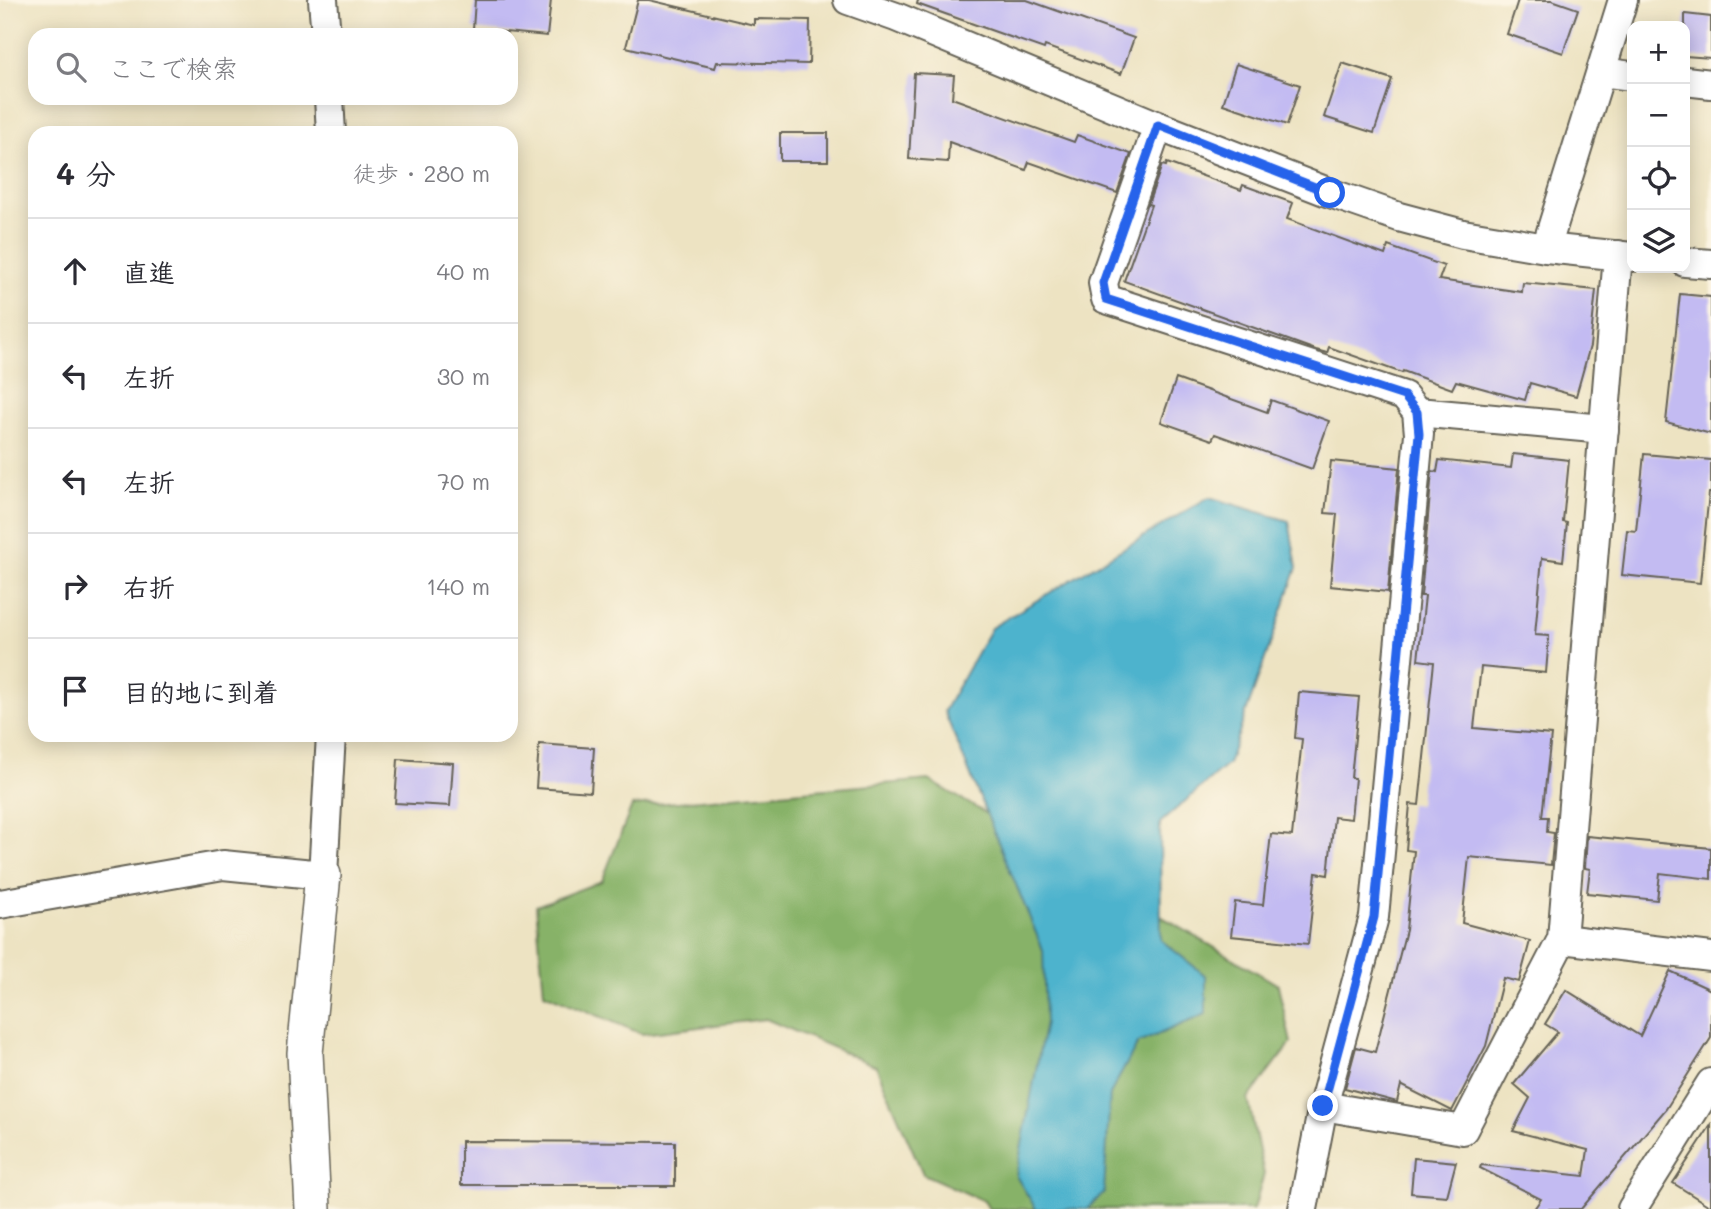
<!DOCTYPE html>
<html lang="ja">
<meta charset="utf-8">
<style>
body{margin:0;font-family:Mali,"Klee One",sans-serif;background:#f7f7f7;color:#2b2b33}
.controls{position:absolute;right:21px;top:21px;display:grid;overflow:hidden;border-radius:14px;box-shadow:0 4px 18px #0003}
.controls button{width:63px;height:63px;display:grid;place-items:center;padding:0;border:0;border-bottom:2px solid #e1e1e2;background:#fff;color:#2b2b33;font:35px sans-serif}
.stop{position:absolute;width:21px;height:21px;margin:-16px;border:5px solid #2563eb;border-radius:50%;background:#fff}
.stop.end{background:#2563eb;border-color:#fff;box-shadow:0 2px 7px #0008}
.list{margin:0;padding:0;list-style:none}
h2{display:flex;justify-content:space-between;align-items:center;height:91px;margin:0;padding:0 28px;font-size:30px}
h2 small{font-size:23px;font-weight:400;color:#7c7c81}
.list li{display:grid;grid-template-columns:46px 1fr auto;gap:21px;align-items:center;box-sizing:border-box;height:105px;padding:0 28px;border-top:2px solid #e1e1e2}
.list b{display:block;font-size:26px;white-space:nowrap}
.list em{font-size:23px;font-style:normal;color:#7c7c81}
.icon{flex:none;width:38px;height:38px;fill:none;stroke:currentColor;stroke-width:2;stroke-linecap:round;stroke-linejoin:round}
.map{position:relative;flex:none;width:1711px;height:1209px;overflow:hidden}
.search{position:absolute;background:#fff;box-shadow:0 4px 18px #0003;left:28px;top:28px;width:490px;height:77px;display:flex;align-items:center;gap:18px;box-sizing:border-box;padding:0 24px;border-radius:21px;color:#7c7c81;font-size:26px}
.panel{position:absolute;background:#fff;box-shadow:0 4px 18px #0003;left:28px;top:126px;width:490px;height:616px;border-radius:21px}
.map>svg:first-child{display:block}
</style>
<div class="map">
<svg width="1711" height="1209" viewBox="0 0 1711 1209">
<rect width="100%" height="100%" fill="#fcf5e5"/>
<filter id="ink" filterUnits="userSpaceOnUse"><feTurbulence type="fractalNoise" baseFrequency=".0143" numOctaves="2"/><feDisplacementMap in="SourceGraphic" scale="14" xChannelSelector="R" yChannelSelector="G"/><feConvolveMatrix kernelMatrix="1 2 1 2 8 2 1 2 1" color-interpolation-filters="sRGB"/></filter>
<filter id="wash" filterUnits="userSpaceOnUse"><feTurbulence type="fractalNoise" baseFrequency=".00686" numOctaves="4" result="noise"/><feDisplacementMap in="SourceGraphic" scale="28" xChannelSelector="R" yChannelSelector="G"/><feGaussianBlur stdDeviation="1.57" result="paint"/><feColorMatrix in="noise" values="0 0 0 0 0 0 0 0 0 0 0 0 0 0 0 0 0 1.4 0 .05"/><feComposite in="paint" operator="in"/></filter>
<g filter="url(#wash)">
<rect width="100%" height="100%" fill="#ede3c2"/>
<!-- forest -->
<path fill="#87b268" stroke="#526742" stroke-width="2" d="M929,780L1278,985L1291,1043L1248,1099L1264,1174L1254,1209H989L984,1201L923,1174L876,1066L766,1019L642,1034L544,993L536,906L602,881L632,806Z"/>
<!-- water -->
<path fill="#4eb3cd" stroke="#356874" stroke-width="2" d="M1209,497L1289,521L1297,568L1228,764L1160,823L1161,940L1206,976V1014L1138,1043L1110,1094L1104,1193L1087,1209H1036L1016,1176L1045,1022L1043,950L944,711L991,628Z"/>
<g id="blocks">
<!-- building -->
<g fill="#c3bbf2">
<path d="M475,0H551L547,36L473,29Z"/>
<path d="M638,0H649L754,25V19L810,20L809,64L717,62L715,68L626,47Z"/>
<path d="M918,0H1027L1134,38L1121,74L1045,46L1044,49L917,4Z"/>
<path d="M1518,0H1552L1578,9L1563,53L1507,34Z"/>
<path d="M1685,14L1711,17V58L1685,56Z"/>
<path d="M1342,63L1392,79L1374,133L1324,117Z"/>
<path d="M1236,64L1300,85L1287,125L1223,104Z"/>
<path d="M914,73L954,75L952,98L1074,142L1077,135L1131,154L1117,193L1029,162L1026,170L949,142L948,162L909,159Z"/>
<rect x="780" y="133" width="48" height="28"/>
<path d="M1167,163L1241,190L1243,185L1293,203L1287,219L1385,255L1388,246L1444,266L1439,280L1522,292L1523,283L1596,290L1590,346L1576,396L1530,383L1525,400L1456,381L1452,389L1403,371L1402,373L1329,347L1327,353L1316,350L1124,281L1151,205L1148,204L1162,165L1166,166Z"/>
<path d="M1680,294L1711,297V434L1666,422Z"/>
<path d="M1176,379L1267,412L1271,400L1329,421L1312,469L1215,434L1212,440L1161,422Z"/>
<path d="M1513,454L1569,460L1563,522L1567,523L1563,561L1542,558L1535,635L1549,636L1546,673L1481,667L1474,728L1551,735L1542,817H1548L1547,832L1554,833L1551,865L1469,857L1462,923L1530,941L1519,982L1503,978L1486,1046L1452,1111L1401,1085L1397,1102L1345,1088L1356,1047L1375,1052L1406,930L1414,851L1406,850L1410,804L1419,805L1434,662L1418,660L1425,596H1421L1432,471L1437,472L1439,460L1511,468Z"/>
<path d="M1644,454L1711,460V493H1709L1700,583L1622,575L1627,530L1636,531Z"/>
<path d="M1331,461L1399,468L1388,592L1330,586L1337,514L1325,513Z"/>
<path d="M1299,692L1359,697L1351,778H1355L1351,819L1334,817L1328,875L1316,873L1308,944L1231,936L1235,902L1263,905L1271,834L1292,836L1302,739L1295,738Z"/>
<path d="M539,744L594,748L591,792L536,788Z"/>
<path d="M398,759L453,763L450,806L395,803Z"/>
<path d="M1587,836L1711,848V879L1660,873L1657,900L1587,893L1590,869L1585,868Z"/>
<path d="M1670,971L1711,990V1038L1666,1109L1581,1209H1534L1541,1199L1480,1168L1481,1165L1584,1176L1588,1150L1513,1131L1530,1098L1514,1084L1558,1032L1545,1024L1566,990L1640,1036Z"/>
<path d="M1711,1125V1207L1673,1183Z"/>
<path d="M461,1141L675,1142V1186H619V1185H461Z"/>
<path d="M1414,1158L1456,1162L1447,1196L1411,1193Z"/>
</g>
</g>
</g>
<g filter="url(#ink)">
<use href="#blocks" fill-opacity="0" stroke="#656256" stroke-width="2"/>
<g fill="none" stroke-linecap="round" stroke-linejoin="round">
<!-- minor casing -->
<g stroke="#656256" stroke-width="32">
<g id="minor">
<path d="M323,0L326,35"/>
<path d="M848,0L896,17L1158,126L1330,193L1399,217L1463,234L1546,248L1632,257"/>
<path d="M1601,72L1632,76"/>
<path d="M1685,81L1711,84"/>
<path d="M329,98L331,133"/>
<path d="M1158,126L1103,283L1106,299L1404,396L1417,412L1419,434L1374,917L1323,1106L1303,1209"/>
<path d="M1546,248L1623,0"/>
<path d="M1685,262L1711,264"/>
<path d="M1417,412L1604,429"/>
<path d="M0,904L223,865L323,875L331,735"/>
<path d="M1562,939L1711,957"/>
<path d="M1323,1106L1463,1130L1562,939L1618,255"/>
<path d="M1632,1209L1711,1083"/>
</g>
</g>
<!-- tertiary casing -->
<g stroke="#656256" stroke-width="38">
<path id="tertiary" d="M313,1209L305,1053L323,875"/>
</g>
<!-- minor -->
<use href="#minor" stroke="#fff" stroke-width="28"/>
<!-- tertiary -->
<use href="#tertiary" stroke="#fff" stroke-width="35"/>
</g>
</g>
<g fill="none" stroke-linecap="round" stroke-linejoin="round" filter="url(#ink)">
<!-- route -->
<path stroke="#2563eb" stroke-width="9" d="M1323,1106L1374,917L1419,434L1417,412L1404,396L1106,299L1103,283L1158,125L1330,193"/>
</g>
</svg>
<div class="controls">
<button>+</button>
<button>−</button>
<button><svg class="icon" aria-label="locate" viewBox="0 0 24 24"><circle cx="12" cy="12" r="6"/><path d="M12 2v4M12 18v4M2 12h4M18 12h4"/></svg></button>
<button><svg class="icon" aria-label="layers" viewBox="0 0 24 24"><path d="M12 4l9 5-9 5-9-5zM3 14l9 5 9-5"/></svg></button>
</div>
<div class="stop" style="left:1330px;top:193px"></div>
<div class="stop end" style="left:1323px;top:1106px"></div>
<div class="search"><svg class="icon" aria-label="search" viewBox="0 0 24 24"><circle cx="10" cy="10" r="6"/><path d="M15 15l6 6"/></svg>ここで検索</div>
<section class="panel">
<h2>4 分<small>徒歩 · 280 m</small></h2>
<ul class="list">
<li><svg class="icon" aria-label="ahead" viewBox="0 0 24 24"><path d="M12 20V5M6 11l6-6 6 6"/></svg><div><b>直進</b></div><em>40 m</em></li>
<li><svg class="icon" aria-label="left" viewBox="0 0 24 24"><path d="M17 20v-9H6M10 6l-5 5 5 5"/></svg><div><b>左折</b></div><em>30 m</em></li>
<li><svg class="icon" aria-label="left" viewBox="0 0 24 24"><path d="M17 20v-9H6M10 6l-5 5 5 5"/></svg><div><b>左折</b></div><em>70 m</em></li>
<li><svg class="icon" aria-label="right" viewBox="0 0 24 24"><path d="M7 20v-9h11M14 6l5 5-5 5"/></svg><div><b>右折</b></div><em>140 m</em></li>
<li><svg class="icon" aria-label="arrive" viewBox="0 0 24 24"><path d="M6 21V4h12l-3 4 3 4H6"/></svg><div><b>目的地に到着</b></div></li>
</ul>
</section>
</div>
